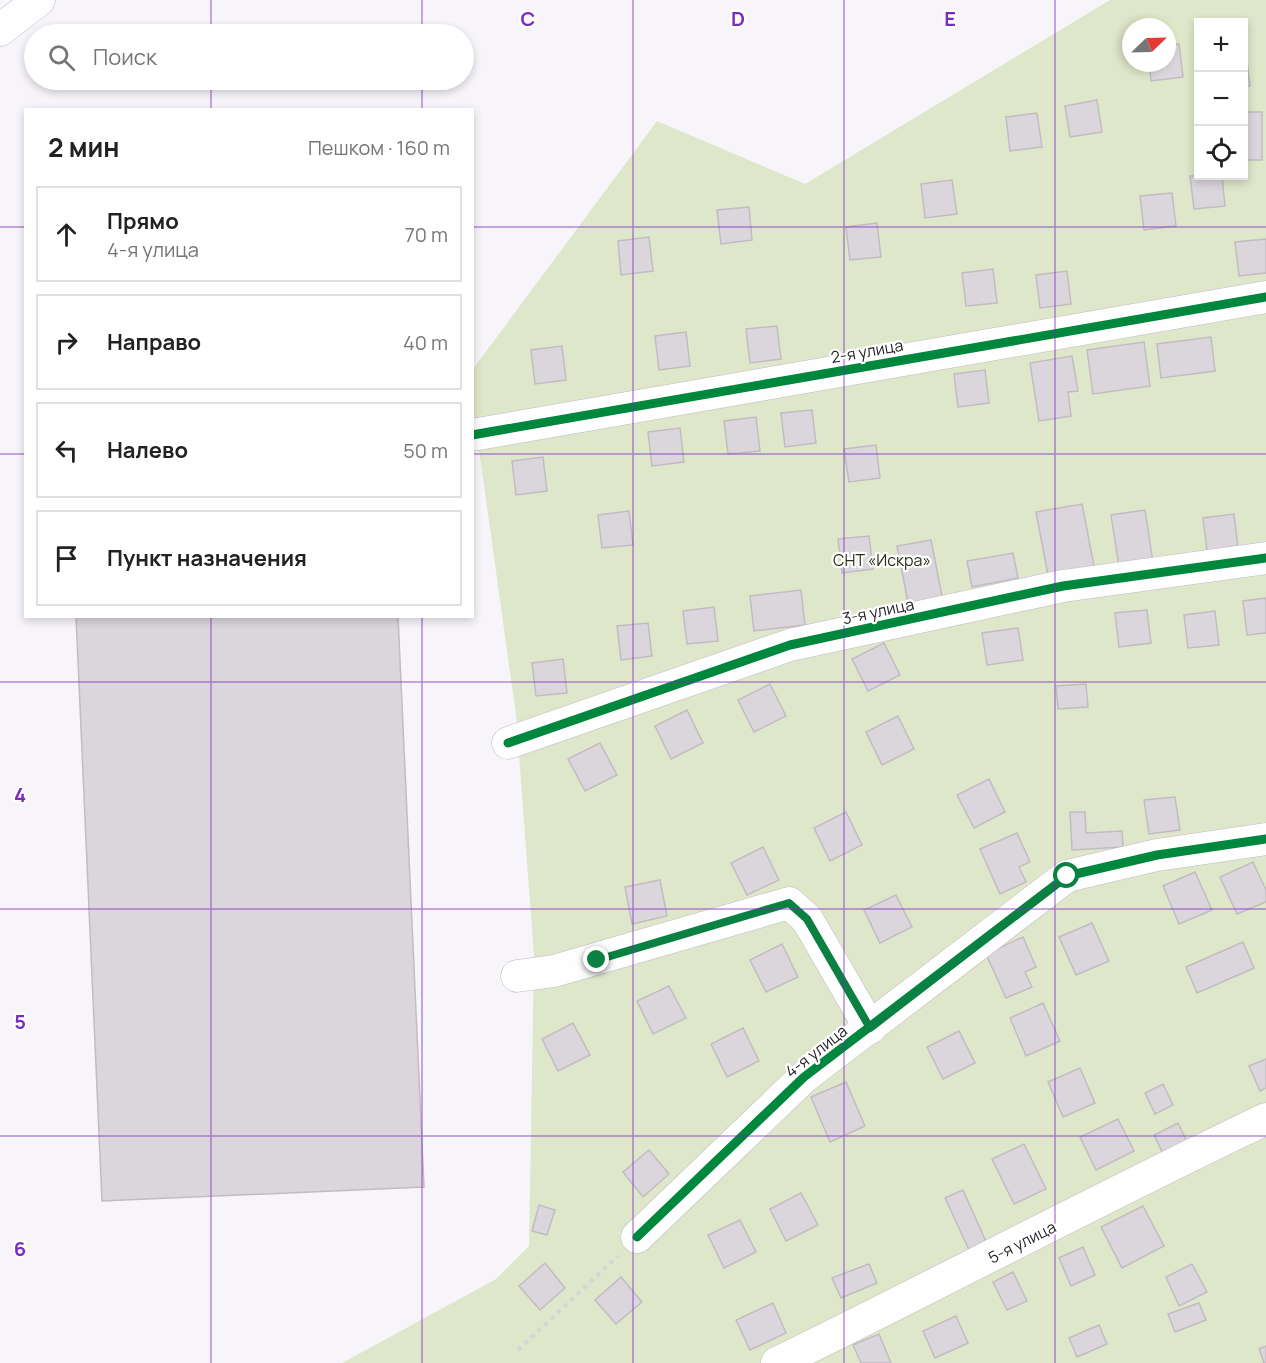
<!DOCTYPE html>
<html lang="ru">
<meta charset="utf-8">
<style>
body{margin:0;font-family:Manrope,sans-serif;background:#f2f2f2;color:#222}
.controls{position:absolute;right:18px;top:18px;display:grid;overflow:hidden;border-radius:0px;box-shadow:0 3px 9px #0003}
.controls button{width:54px;height:54px;display:grid;place-items:center;padding:0;border:0;border-bottom:2px solid #e0e0e0;background:#fff;color:#222;font:30px sans-serif}
.compass{position:absolute;left:1122px;top:18px;width:54px;height:54px;border-radius:50%;background:#fff;box-shadow:0 3px 9px #0003;rotate:67deg}
.stop{position:absolute;width:18px;height:18px;margin:-14px;border:4px solid #0b8043;border-radius:50%;background:#fff}
.stop.end{background:#0b8043;border-color:#fff;box-shadow:0 2px 6px #0008}
.list{margin:0;padding:0;list-style:none}
h2{display:flex;justify-content:space-between;align-items:center;height:78px;margin:0;padding:0 24px;font-size:26px}
h2 small{font-size:20px;font-weight:400;color:#767676}
.list li{display:grid;grid-template-columns:39px 1fr auto;gap:18px;align-items:center;box-sizing:border-box;height:96px;margin:0 12px 12px;padding:0 12px;border:2px solid #e0e0e0;border-radius:0px}
.list b{display:block;font-size:22px;white-space:nowrap}
.list p{margin:0;font-size:20px;white-space:nowrap;color:#767676}
.list em{font-size:20px;font-style:normal;color:#767676}
.icon{flex:none;width:33px;height:33px;fill:none;stroke:currentColor;stroke-width:2;stroke-linecap:round;stroke-linejoin:round}
.map{position:relative;flex:none;width:1266px;height:1363px;overflow:hidden}
.search{position:absolute;background:#fff;box-shadow:0 3px 9px #0003;left:24px;top:24px;width:450px;height:66px;display:flex;align-items:center;gap:15px;box-sizing:border-box;padding:0 21px;border-radius:33px;color:#767676;font-size:22px}
.panel{position:absolute;background:#fff;box-shadow:0 3px 9px #0003;left:24px;top:108px;width:450px;height:510px;border-radius:0px}
.map>svg:first-child{display:block}
</style>
<div class="map">
<svg width="1266" height="1363" viewBox="0 0 1266 1363">
<rect width="100%" height="100%" fill="#f8f5fa"/>
<!-- green -->
<path fill="#dfe7ca" fill-rule="evenodd" d="M1110,0H1266V1363H342L496,1279L529,1246L534,956L516,715L473,407V369L657,121L805,184ZM1198,22H1244V176H1198ZM1131,27H1167V63H1131Z"/>
<!-- building -->
<g fill="#dbd6dc" stroke="#c2bcc2" stroke-width="1.5">
<path d="M1179,44L1183,77L1151,81L1149,63H1167V45Z"/>
<path d="M1244,53H1246L1250,86L1244,87Z"/>
<path d="M1097,100L1102,132L1070,137L1065,106Z"/>
<rect x="1244" y="112" width="18" height="48"/>
<path d="M1037,113L1042,147L1010,151L1006,117Z"/>
<path d="M1190,176H1222L1225,206L1194,209Z"/>
<path d="M952,180L957,214L925,218L921,184Z"/>
<path d="M1172,193L1176,226L1144,230L1140,196Z"/>
<path d="M749,207L752,240L721,244L717,210Z"/>
<path d="M877,223L881,257L850,260L846,227Z"/>
<path d="M649,237L653,271L621,275L618,241Z"/>
<path d="M1266,239V273L1239,276L1235,242Z"/>
<path d="M993,269L997,303L966,306L962,273Z"/>
<path d="M1067,271L1071,304L1040,308L1036,275Z"/>
<path d="M777,326L781,359L750,363L746,329Z"/>
<path d="M686,332L690,366L659,370L655,336Z"/>
<path d="M1211,337L1215,371L1161,378L1157,344Z"/>
<path d="M1144,342L1150,386L1093,394L1087,350Z"/>
<path d="M562,346L566,380L535,384L531,350Z"/>
<path d="M1072,356L1078,391L1068,392L1071,416L1039,421L1030,363Z"/>
<path d="M985,370L989,403L958,407L954,374Z"/>
<path d="M812,410L816,443L785,447L781,413Z"/>
<path d="M756,417L760,451L728,454L724,421Z"/>
<path d="M680,428L684,462L652,466L648,432Z"/>
<path d="M876,445L880,478L849,482L844,449Z"/>
<path d="M543,457L547,491L516,495L512,461Z"/>
<path d="M1082,504L1094,566L1048,575L1036,512Z"/>
<path d="M1145,510L1153,562L1119,567L1111,515Z"/>
<path d="M629,511L633,545L602,548L598,515Z"/>
<path d="M1234,514L1238,548L1207,551L1203,518Z"/>
<path d="M869,536L873,569L842,573L838,539Z"/>
<path d="M931,540L943,601L909,608L897,546Z"/>
<path d="M1013,553L1018,578L972,587L967,561Z"/>
<path d="M801,590L805,625L754,631L750,596Z"/>
<path d="M1266,598V633L1247,635L1243,601Z"/>
<path d="M714,607L718,641L687,644L683,611Z"/>
<path d="M1147,610L1151,643L1119,647L1115,613Z"/>
<path d="M1215,611L1219,645L1188,648L1184,615Z"/>
<path d="M76,616H398L424,1187L102,1201Z"/>
<path d="M648,623L652,656L621,660L617,626Z"/>
<path d="M1018,628L1023,660L987,665L982,633Z"/>
<path d="M884,643L900,675L868,691L852,659Z"/>
<path d="M563,659L567,693L536,696L532,663Z"/>
<path d="M770,684L786,716L754,732L738,700Z"/>
<path d="M1086,684L1088,707L1058,709L1056,686Z"/>
<path d="M687,710L703,743L671,759L655,726Z"/>
<path d="M898,716L914,749L882,765L866,732Z"/>
<path d="M600,743L617,775L585,791L568,759Z"/>
<path d="M989,779L1005,812L974,828L957,795Z"/>
<path d="M1175,797L1180,830L1149,834L1144,800Z"/>
<path d="M846,812L862,845L830,861L814,828Z"/>
<path d="M1070,812H1085L1086,833L1122,831L1123,847L1072,850Z"/>
<path d="M1017,833L1030,862L1019,867L1026,882L1000,894L980,849Z"/>
<path d="M763,847L779,880L747,895L731,863Z"/>
<path d="M1253,862L1266,890V902L1237,914L1220,877Z"/>
<path d="M1195,872L1212,910L1179,924L1163,886Z"/>
<path d="M660,880L667,916L632,924L625,887Z"/>
<path d="M896,895L912,927L880,943L864,910Z"/>
<path d="M1092,923L1109,961L1076,975L1059,937Z"/>
<path d="M1023,937L1036,967L1025,972L1032,987L1006,998L986,954Z"/>
<path d="M1243,942L1254,968L1197,993L1186,967Z"/>
<path d="M782,944L798,977L766,992L750,960Z"/>
<path d="M669,986L686,1018L653,1034L637,1001Z"/>
<path d="M1043,1003L1060,1041L1026,1056L1010,1018Z"/>
<path d="M573,1023L590,1055L558,1071L542,1039Z"/>
<path d="M743,1028L759,1061L727,1077L711,1044Z"/>
<path d="M959,1031L975,1063L943,1079L927,1047Z"/>
<path d="M1266,1059V1088L1260,1091L1249,1066Z"/>
<path d="M1080,1068L1095,1103L1063,1117L1048,1082Z"/>
<path d="M846,1082L865,1126L830,1142L811,1097Z"/>
<path d="M1163,1084L1173,1105L1155,1114L1145,1093Z"/>
<path d="M1118,1119L1134,1151L1096,1170L1080,1137Z"/>
<path d="M1178,1123L1190,1148L1166,1160L1154,1135Z"/>
<path d="M1024,1144L1046,1189L1014,1204L992,1159Z"/>
<path d="M649,1150L669,1174L643,1197L623,1172Z"/>
<path d="M963,1190L987,1244L970,1252L945,1198Z"/>
<path d="M801,1193L818,1225L786,1241L770,1209Z"/>
<path d="M539,1205L555,1210L547,1235L532,1231Z"/>
<path d="M1143,1206L1164,1246L1122,1268L1101,1227Z"/>
<path d="M740,1220L756,1252L724,1268L708,1235Z"/>
<path d="M1083,1247L1095,1275L1071,1286L1059,1258Z"/>
<path d="M545,1263L565,1288L540,1310L519,1286Z"/>
<path d="M869,1264L877,1283L841,1298L832,1278Z"/>
<path d="M1192,1264L1207,1292L1179,1306L1166,1277Z"/>
<path d="M1013,1272L1027,1301L1007,1310L993,1282Z"/>
<path d="M621,1277L642,1302L616,1324L595,1300Z"/>
<path d="M773,1303L786,1333L750,1350L736,1320Z"/>
<path d="M1199,1303L1206,1320L1175,1332L1168,1314Z"/>
<path d="M956,1316L968,1343L935,1358L923,1331Z"/>
<path d="M1099,1325L1107,1344L1077,1357L1069,1338Z"/>
<path d="M879,1334L891,1363H861L853,1345Z"/>
<path d="M1266,1346V1363H1264L1259,1349Z"/>
</g>
<g fill="none" stroke-linecap="round" stroke-linejoin="round">
<!-- minor casing -->
<g stroke="#beb9c0" stroke-width="33">
<g id="minor">
<path d="M0,30L39,0"/>
<path d="M472,435L1266,297"/>
<path d="M508,743L790,645L1063,586L1266,558"/>
<path d="M517,976L554,971L789,903L807,919L870,1028"/>
<path d="M637,1237L804,1077L1067,876L1157,855L1266,839"/>
<path d="M777,1363C941,1283 1102,1197 1266,1119"/>
</g>
</g>
<!-- path -->
<path stroke="#d6d4d7" stroke-width="4" stroke-dasharray="4.5 4.5" stroke-linecap="butt" d="M518,1350L618,1256"/>
<!-- minor -->
<use href="#minor" stroke="#fefefe" stroke-width="32"/>
<!-- cycleway casing -->
<g stroke="#fff" stroke-width="13">
<g id="cycleway">
<path d="M472,435L1266,297"/>
<path d="M508,743L790,645L1063,586L1266,558"/>
<path d="M637,1237L804,1077L1067,876L1157,855L1266,839"/>
</g>
</g>
<!-- cycleway -->
<use href="#cycleway" stroke="#00873e" stroke-width="9"/>
</g>
<g fill="none" stroke-linecap="round" stroke-linejoin="round">
<!-- route -->
<path stroke="#0b8043" stroke-width="8" d="M597,960L789,903L807,919L870,1028L1067,876"/>
</g>
<!-- grid -->
<path fill="none" stroke="#7b2cbf" stroke-width="1.5" stroke-opacity="0.55" d="M211,0V34M422,0V34M633,0V1363M844,0V1363M1055,0V1363M211,80V110M422,80V110M0,227H26M472,227H1266M0,454H26M472,454H1266M211,616V1363M422,616V1363M0,682H1266M0,909H1266M0,1136H1266"/>
<g text-anchor="middle" dominant-baseline="central" stroke-width="4.5" stroke-linejoin="round" paint-order="stroke">
<!-- street labels -->
<g font-size="16" fill="#241e27" stroke="#fff">
<text transform="translate(867 351) rotate(-10)">2-я улица</text>
<text transform="translate(878 611) rotate(-12)">3-я улица</text>
<text transform="translate(816 1051) rotate(-38)">4-я улица</text>
<text transform="translate(1022 1242) rotate(-27)">5-я улица</text>
</g>
<!-- park labels -->
<g font-size="16" fill="#293111" stroke="#fff">
<text x="882" y="560">СНТ «Искра»</text>
</g>
</g>
<g font-size="20" text-anchor="middle" font-weight="bold" fill="#7b2cbf" stroke="#fff" stroke-width="4.5" stroke-linejoin="round" paint-order="stroke">
<text x="528" y="26">C</text>
<text x="738" y="26">D</text>
<text x="950" y="26">E</text>
<text x="20" y="802">4</text>
<text x="20" y="1029">5</text>
<text x="20" y="1256">6</text>
</g>
</svg>
<div class="controls">
<button>+</button>
<button>−</button>
<button><svg class="icon" aria-label="locate" viewBox="0 0 24 24"><circle cx="12" cy="12" r="6"/><path d="M12 2v4M12 18v4M2 12h4M18 12h4"/></svg></button>
</div>
<svg class="compass" viewBox="-18 -18 36 36"><path d="M0-13l5 13h-10z" fill="#e53935"/><path d="M0 13l5-13h-10z" fill="#767676"/></svg>
<div class="stop" style="left:1067px;top:876px"></div>
<div class="stop end" style="left:597px;top:960px"></div>
<div class="search"><svg class="icon" aria-label="search" viewBox="0 0 24 24"><circle cx="10" cy="10" r="6"/><path d="M15 15l6 6"/></svg>Поиск</div>
<section class="panel">
<h2>2 мин<small>Пешком · 160 m</small></h2>
<ul class="list">
<li><svg class="icon" aria-label="ahead" viewBox="0 0 24 24"><path d="M12 20V5M6 11l6-6 6 6"/></svg><div><b>Прямо</b><p>4-я улица</p></div><em>70 m</em></li>
<li><svg class="icon" aria-label="right" viewBox="0 0 24 24"><path d="M7 20v-9h11M14 6l5 5-5 5"/></svg><div><b>Направо</b></div><em>40 m</em></li>
<li><svg class="icon" aria-label="left" viewBox="0 0 24 24"><path d="M17 20v-9H6M10 6l-5 5 5 5"/></svg><div><b>Налево</b></div><em>50 m</em></li>
<li><svg class="icon" aria-label="arrive" viewBox="0 0 24 24"><path d="M6 21V4h12l-3 4 3 4H6"/></svg><div><b>Пункт назначения</b></div></li>
</ul>
</section>
</div>
